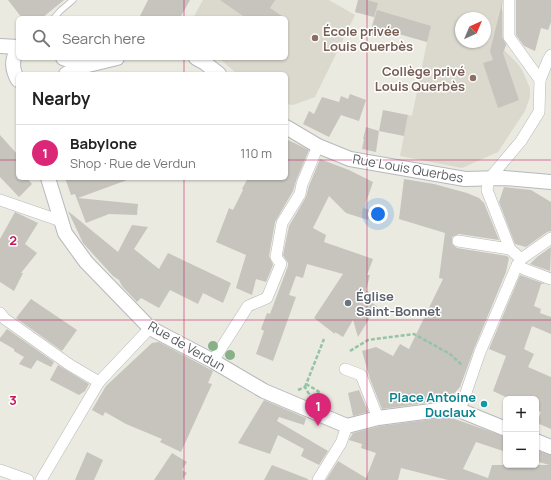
<!DOCTYPE html>
<meta charset="utf-8">
<style>
body{margin:0;font-family:Manrope,sans-serif;background:#f6f6f6;color:#222}
.controls{position:absolute;right:12px;bottom:12px;display:grid;overflow:hidden;border-radius:6px;box-shadow:0 1px 3px #0004}
.controls button{width:36px;height:36px;display:grid;place-items:center;padding:0;border:0;border-bottom:1px solid #e0e0e0;background:#fff;color:#222;font:20px sans-serif}
.compass{position:absolute;left:455px;top:12px;width:36px;height:36px;border-radius:50%;background:#fff;box-shadow:0 1px 3px #0004;rotate:44deg}
.you{position:absolute;left:378px;top:214px;width:14px;height:14px;margin:-10px;border:3px solid #fff;border-radius:50%;background:#1a73e8;box-shadow:0 0 0 6px #1a73e833}
.badge{display:grid;place-items:center;width:26px;height:26px;border-radius:50%;background:#db2777;color:#fff;font-size:13px;font-weight:700}
.pin{position:absolute;translate:-50% -33px;filter:drop-shadow(0 1px 2px #0008)}
.pin::after{content:'';position:absolute;top:21px;width:14px;height:12px;background:inherit;clip-path:polygon(0 0,100% 0,50% 100%)}
.list{margin:0;padding:0;list-style:none}
h2{display:flex;justify-content:space-between;align-items:center;height:52px;margin:0;padding:0 16px;font-size:17px}
h2 small{font-size:13px;font-weight:400;color:#767676}
.list li{display:grid;grid-template-columns:26px 1fr auto;gap:12px;align-items:center;box-sizing:border-box;height:56px;padding:0 16px;border-top:1px solid #e0e0e0}
.list b{display:block;font-size:15px;white-space:nowrap}
.list p{margin:0;font-size:13px;white-space:nowrap;color:#767676}
.list em{font-size:13px;font-style:normal;color:#767676}
.icon{flex:none;width:22px;height:22px;fill:none;stroke:currentColor;stroke-width:2;stroke-linecap:round;stroke-linejoin:round}
.map{position:relative;flex:none;width:551px;height:480px;overflow:hidden}
.search{position:absolute;background:#fff;box-shadow:0 1px 3px #0004;left:16px;top:16px;width:272px;height:44px;display:flex;align-items:center;gap:10px;box-sizing:border-box;padding:0 14px;border-radius:6px;color:#767676;font-size:15px}
.panel{position:absolute;background:#fff;box-shadow:0 1px 3px #0004;left:16px;top:72px;width:272px;height:108px;border-radius:6px}
.map>svg:first-child{display:block}
</style>
<div class="map">
<svg width="551" height="480" viewBox="0 0 551 480">
<rect width="100%" height="100%" fill="#ebeae0"/>
<!-- education -->
<g fill="#dbd9ce" fill-rule="evenodd">
<path d="M203,0H329L355,15L315,97L293,105L286,104V74H237L219,58H286V18H193Z"/>
<path d="M358,0H504L501,9L504,12L508,41L504,50L518,64L523,72L530,88V97L525,111L498,152L462,168L400,156L408,115L412,116L427,42L372,26L374,17L355,12ZM461,18H485V42H461Z"/>
</g>
<!-- building -->
<g fill="#c6c4bd">
<path d="M8,0H64L42,18H22Z"/>
<path d="M148,0H190L180,18H139Z"/>
<path d="M220,0H275L270,8L285,18H246Z"/>
<path d="M358,0H367L378,3L374,17L355,12Z"/>
<path d="M516,0H551V22L548,30L541,28L535,51L524,46L516,35Z"/>
<path d="M502,3V37L506,45L503,53L519,100L498,108L483,63L493,60L490,51Z"/>
<path d="M377,10L431,26L427,42L385,30L382,38L370,34Z"/>
<path d="M350,94L366,100L359,121L341,115L329,137L303,124L309,111L314,114L322,97L339,102L341,96L348,99Z"/>
<path d="M383,110L408,115L404,136L379,131Z"/>
<path d="M366,127L379,131L376,152L362,149L364,139H363Z"/>
<path d="M0,135L18,155V178H27L32,184L19,197L0,177Z"/>
<path d="M286,139L309,150L296,181L293,191L275,222L269,256L273,265L266,282L256,279L252,295L236,288L246,255L216,242L229,208L233,210L243,190L242,189L248,178H286Z"/>
<path d="M320,159L349,170L373,182L364,208L372,211L368,220L346,213L329,196L313,228L326,235L324,242L373,259L367,275H370L366,290L371,294L367,300L377,306L358,337L353,320L343,337L335,332V334L314,318L343,274L307,264L303,278L296,276L289,295L296,297L273,361L256,354L264,331L261,329L267,313L270,314L288,266V263L283,255L289,226L306,197L309,186Z"/>
<path d="M65,178H130V179L78,198L138,204L137,215L109,214L86,223L75,194L71,195Z"/>
<path d="M404,179L434,184L467,193L479,198L484,203L499,240L459,234L452,237V244L457,248L507,256L509,258L506,272L474,349L460,387L448,400L382,409L370,379L362,351L376,347L393,356L400,344L409,349L443,279L439,278L445,233L399,219Z"/>
<path d="M504,187L531,190L551,202V231L547,232L526,247L515,244L499,202Z"/>
<path d="M68,211L118,252L132,225L148,227L134,249L159,269L168,253L231,283L223,303L203,293L198,304L170,290L159,308L141,298L137,302L122,286L119,280L113,276L83,243Z"/>
<path d="M15,212L38,223L25,244L37,253L21,273H23L14,291L0,282V239Z"/>
<path d="M551,247L550,271L530,264L537,257Z"/>
<path d="M520,275L545,284H541L534,306L541,309L540,313L551,317V334L532,326L524,349L534,354L528,367L551,377V429L537,423L541,412L536,410V399H510L493,391L506,356L489,349Z"/>
<path d="M31,299L77,330L62,351L16,318Z"/>
<path d="M7,329L54,362L51,367L37,360L31,369L19,364L24,357L14,351V349L0,341V338Z"/>
<path d="M159,342L213,371L208,383L212,384L181,452L160,442L162,439L126,424L105,412L103,416L92,410L106,386L152,343Z"/>
<path d="M58,365L89,384L85,391L79,395L50,380Z"/>
<path d="M359,390L368,412L353,416L348,393Z"/>
<path d="M264,400L306,418L304,425L279,417L277,421L328,451L319,465L301,456L304,449L278,435L270,454L238,443Z"/>
<path d="M449,417L506,437V452L476,442L463,469L488,478L492,465H549L536,461V450L551,455V480H448L401,468L398,480H326L338,461L366,478L376,453L361,448L362,444L349,440L353,433L380,426Z"/>
<path d="M87,452L103,460L94,480H75Z"/>
<path d="M172,453L187,462L182,470L187,473L182,480H154Z"/>
<path d="M272,465L308,479V480H264Z"/>
</g>
<g fill="none" stroke-linecap="round" stroke-linejoin="round">
<!-- service casing -->
<g stroke="#b6b8bd" stroke-width="7">
<path id="service" d="M54,18L60,11L73,0"/>
</g>
<!-- minor casing -->
<g stroke="#b6b8bd" stroke-width="12">
<g id="minor">
<path d="M509,0V37L540,80"/>
<path d="M0,200L61,221"/>
<path d="M458,241L510,249"/>
<path d="M521,259L510,249L487,190L489,179L521,141L539,112L540,80L548,60L551,55"/>
<path d="M517,265L524,269L551,279"/>
<path d="M0,313L5,319L70,365L99,382"/>
<path d="M213,361L248,306L267,298L281,264L276,257L282,223L300,194L302,184L318,146"/>
<path d="M345,369L361,375L378,418"/>
<path d="M460,410L480,352L515,270L521,259L551,238"/>
<path d="M0,470L28,480"/>
<path d="M41,480L99,382L150,328"/>
<path d="M318,480L341,443L347,426"/>
</g>
</g>
<!-- tertiary casing -->
<g stroke="#b6b8bd" stroke-width="16">
<g id="tertiary">
<path d="M0,46L18,47"/>
<path d="M18,50C11,59 12,70 18,80"/>
<path d="M63,58L84,66"/>
<path d="M196,58L205,63L219,74"/>
<path d="M66,74L84,66L117,58"/>
<path d="M286,127L318,146L350,159L465,179L504,178L551,182"/>
<path d="M48,178L65,233L86,262L150,328L213,361L264,391L347,426L378,418L454,408L506,429"/>
<path d="M536,441L551,447"/>
</g>
</g>
<!-- path -->
<g stroke="#96c3a7" stroke-width="2.5" stroke-dasharray="4 2" stroke-linecap="butt">
<path d="M350,351L368,340L414,334L450,354L462,365"/>
<path d="M306,384L318,391L325,402"/>
<path d="M305,387L324,339"/>
<path d="M298,390L305,387L309,394L308,396"/>
</g>
<!-- service -->
<use href="#service" stroke="#fff" stroke-width="5.5"/>
<!-- minor -->
<use href="#minor" stroke="#fff" stroke-width="11"/>
<!-- tertiary -->
<use href="#tertiary" stroke="#fff" stroke-width="14"/>
</g>
<!-- trees -->
<g fill="#88b188">
<circle cx="213" cy="346" r="5"/>
<circle cx="230" cy="355" r="5"/>
</g>
<!-- grid -->
<path fill="none" stroke="#c2185b" stroke-width="1" stroke-opacity="0.55" d="M184,0V18M367,0V480M184,58V74M0,160H18M286,160H551M184,178V480M0,320H551"/>
<!-- markers -->
<g fill="#8d6e63" stroke="#fff" stroke-width="1.5">
<circle cx="315" cy="38" r="4"/>
<circle cx="473" cy="78" r="4"/>
</g>
<circle fill="#6b7280" stroke="#fff" stroke-width="1.5" cx="348" cy="303" r="4"/>
<circle fill="#0f9aa8" stroke="#fff" stroke-width="1.5" cx="484" cy="404" r="4"/>
<g text-anchor="middle" dominant-baseline="central" stroke-width="3" stroke-linejoin="round" paint-order="stroke">
<!-- education labels -->
<g font-size="13" font-weight="bold" fill="#785e54" stroke="#fff" text-anchor="start">
<text x="323" y="31">École privée<tspan x="323" dy="15">Louis Querbès</tspan></text>
<text x="465" y="71" text-anchor="end">Collège privé<tspan x="465" dy="15">Louis Querbès</tspan></text>
</g>
<!-- street labels -->
<g font-size="13" fill="#595c61" stroke="#fff">
<text transform="translate(408 168) rotate(10)">Rue Louis Querbes</text>
<text transform="translate(187 346) rotate(30)">Rue de Verdun</text>
</g>
<!-- worship labels -->
<g font-size="13" font-weight="bold" fill="#5b616d" stroke="#fff" text-anchor="start">
<text x="356" y="296">Église<tspan x="356" dy="15">Saint-Bonnet</tspan></text>
</g>
<!-- culture labels -->
<g font-size="13" font-weight="bold" fill="#0d838f" stroke="#fff" text-anchor="end">
<text x="476" y="397">Place Antoine<tspan x="476" dy="15">Duclaux</tspan></text>
</g>
</g>
<g font-size="13" text-anchor="middle" font-weight="bold" fill="#c2185b" stroke="#fff" stroke-width="3" stroke-linejoin="round" paint-order="stroke">
<text x="13" y="245">2</text>
<text x="13" y="405">3</text>
</g>
</svg>
<div class="controls">
<button>+</button>
<button>−</button>
</div>
<svg class="compass" viewBox="-18 -18 36 36"><path d="M0-13l5 13h-10z" fill="#e53935"/><path d="M0 13l5-13h-10z" fill="#767676"/></svg>
<div class="you"></div>
<div class="pin badge" style="left:318px;top:426px">1</div>
<div class="search"><svg class="icon" aria-label="search" viewBox="0 0 24 24"><circle cx="10" cy="10" r="6"/><path d="M15 15l6 6"/></svg>Search here</div>
<section class="panel">
<h2>Nearby<small></small></h2>
<ul class="list">
<li><span class="badge">1</span><div><b>Babylone</b><p>Shop · Rue de Verdun</p></div><em>110 m</em></li>
</ul>
</section>
</div>
